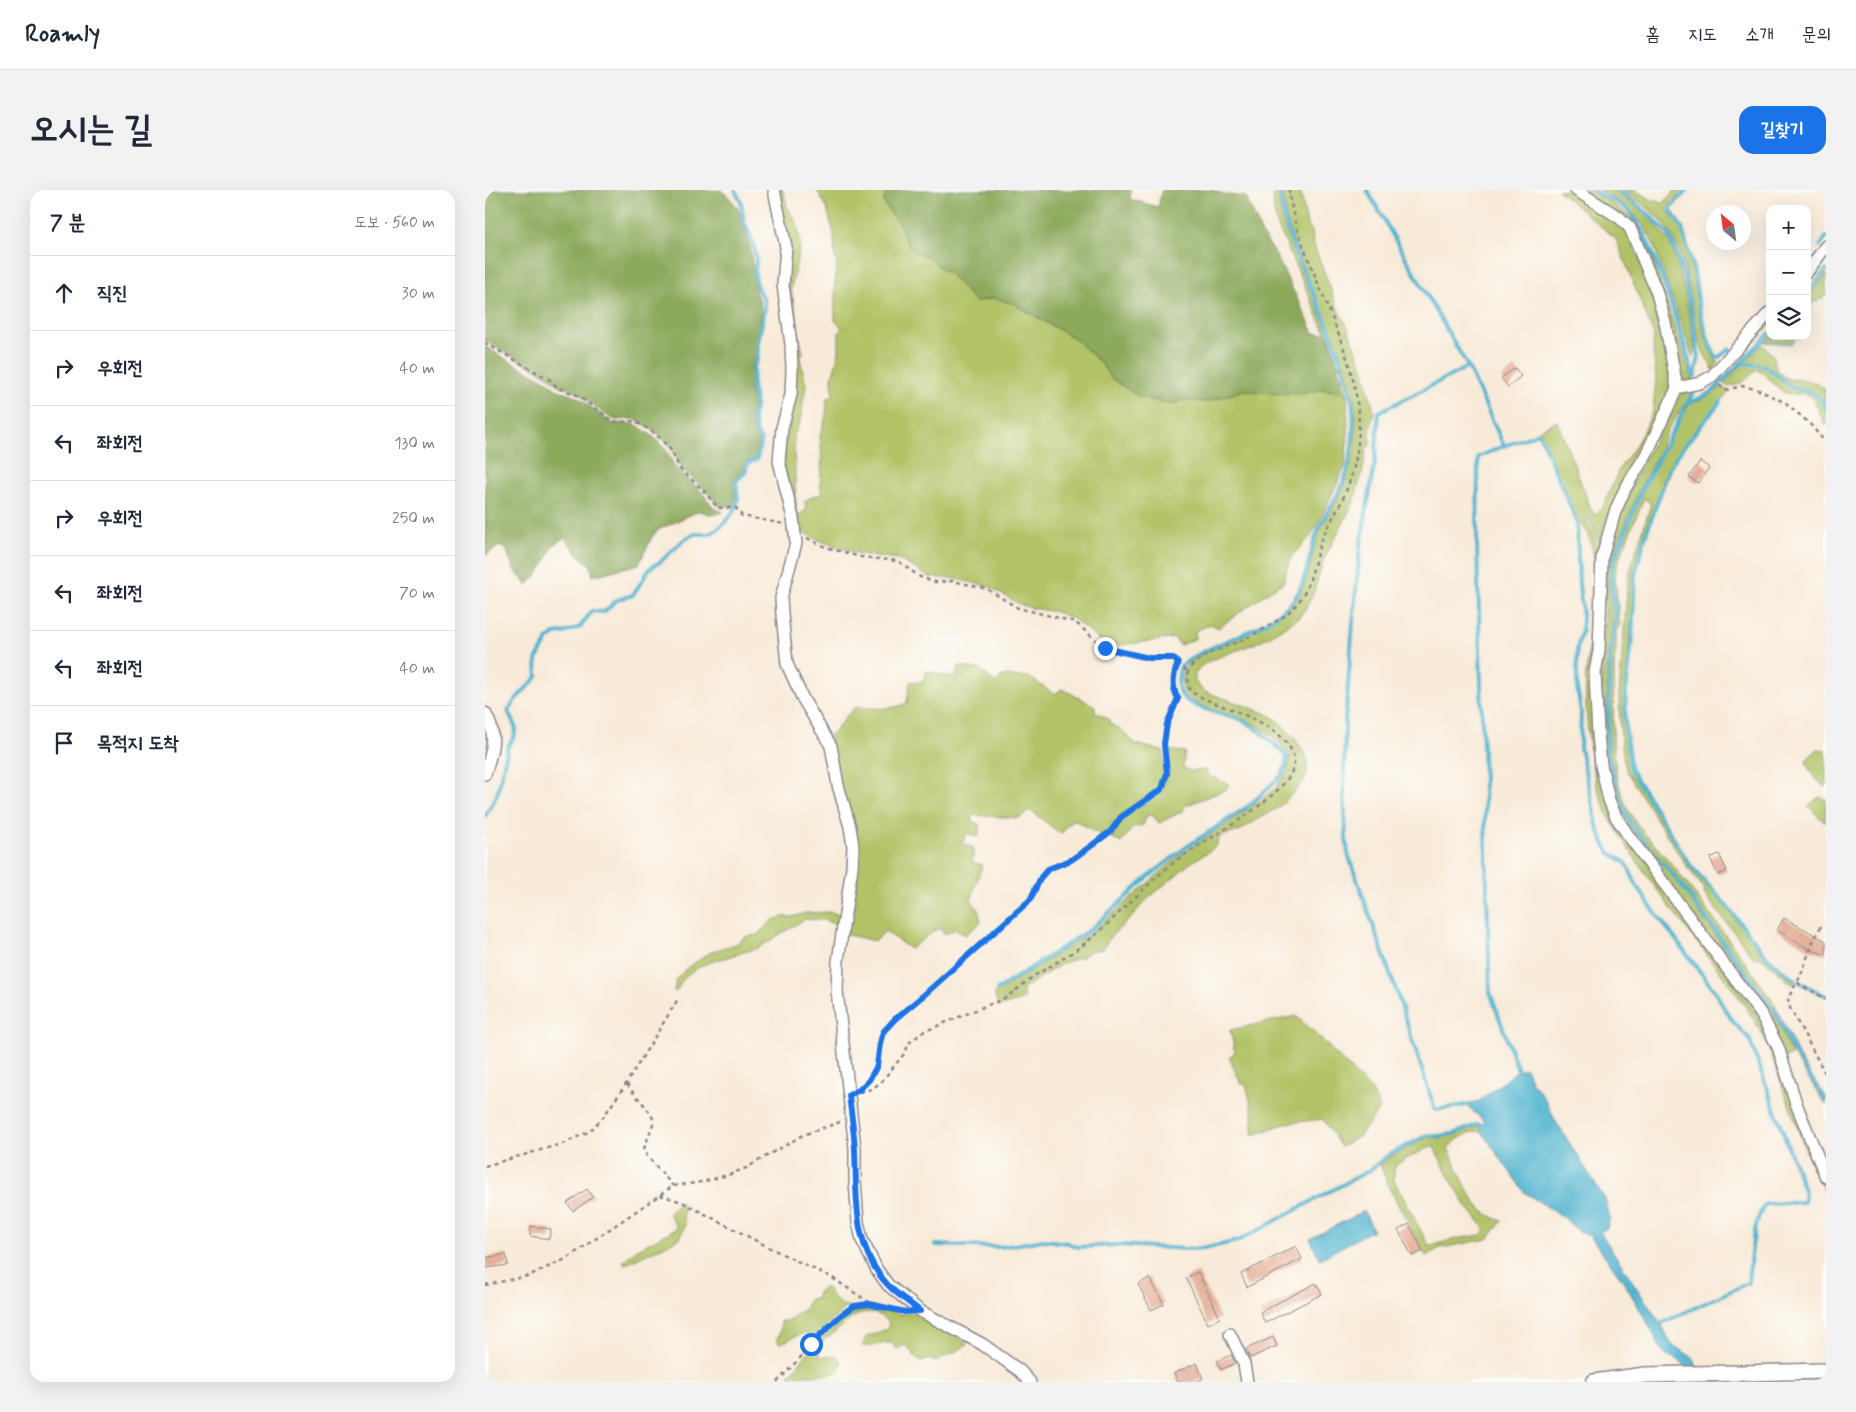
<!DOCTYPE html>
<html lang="ko">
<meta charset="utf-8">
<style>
body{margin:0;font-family:Mynerve,"Poor Story",sans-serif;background:#f2f2f3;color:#1f2937}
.controls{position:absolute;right:15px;top:15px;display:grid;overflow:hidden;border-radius:10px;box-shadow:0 5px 20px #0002}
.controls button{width:45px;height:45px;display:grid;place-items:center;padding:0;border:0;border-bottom:1px solid #e0e1e3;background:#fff;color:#1f2937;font:25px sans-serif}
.compass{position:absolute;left:1221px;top:15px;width:45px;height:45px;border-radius:50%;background:#fff;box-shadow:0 5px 20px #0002;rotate:331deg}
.stop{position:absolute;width:15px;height:15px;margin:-11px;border:4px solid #1a73e8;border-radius:50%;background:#fff}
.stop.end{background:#1a73e8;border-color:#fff;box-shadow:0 1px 5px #0008}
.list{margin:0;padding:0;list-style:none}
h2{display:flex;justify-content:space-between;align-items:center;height:65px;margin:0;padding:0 20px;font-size:21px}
h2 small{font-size:16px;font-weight:400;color:#747a83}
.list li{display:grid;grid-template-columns:32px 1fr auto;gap:15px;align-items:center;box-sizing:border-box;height:75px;padding:0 20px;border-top:1px solid #e0e1e3}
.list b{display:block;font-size:19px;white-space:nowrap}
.list em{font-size:16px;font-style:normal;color:#747a83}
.icon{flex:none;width:28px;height:28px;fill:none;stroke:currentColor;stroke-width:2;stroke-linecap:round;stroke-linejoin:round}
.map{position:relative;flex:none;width:1341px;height:1192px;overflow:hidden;border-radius:15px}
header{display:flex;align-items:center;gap:30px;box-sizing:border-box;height:70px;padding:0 25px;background:#fff;border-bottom:1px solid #e0e1e3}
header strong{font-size:24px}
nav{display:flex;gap:28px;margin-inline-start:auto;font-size:18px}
.intro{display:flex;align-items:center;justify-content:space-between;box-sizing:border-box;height:120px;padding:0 30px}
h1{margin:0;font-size:35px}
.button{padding:12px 22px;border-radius:15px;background:#1a73e8;color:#fff;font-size:18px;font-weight:700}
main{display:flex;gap:30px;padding:0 30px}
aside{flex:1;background:#fff;border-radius:15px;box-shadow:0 5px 20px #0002}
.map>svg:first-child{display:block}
</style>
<header>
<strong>Roamly</strong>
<nav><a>홈</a><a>지도</a><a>소개</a><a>문의</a></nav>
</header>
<div class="intro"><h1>오시는 길</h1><a class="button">길찾기</a></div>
<main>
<aside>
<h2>7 분<small>도보 · 560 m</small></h2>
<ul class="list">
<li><svg class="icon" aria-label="ahead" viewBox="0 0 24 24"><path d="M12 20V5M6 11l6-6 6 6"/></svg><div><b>직진</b></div><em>30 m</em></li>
<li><svg class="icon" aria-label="right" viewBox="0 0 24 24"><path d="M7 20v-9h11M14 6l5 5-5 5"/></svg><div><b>우회전</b></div><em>40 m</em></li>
<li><svg class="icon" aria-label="left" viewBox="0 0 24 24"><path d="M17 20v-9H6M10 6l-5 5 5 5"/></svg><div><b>좌회전</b></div><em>130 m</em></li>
<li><svg class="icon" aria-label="right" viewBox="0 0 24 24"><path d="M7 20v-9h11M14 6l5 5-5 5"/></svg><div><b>우회전</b></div><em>250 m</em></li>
<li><svg class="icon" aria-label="left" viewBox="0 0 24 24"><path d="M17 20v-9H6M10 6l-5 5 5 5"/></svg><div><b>좌회전</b></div><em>70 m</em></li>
<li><svg class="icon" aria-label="left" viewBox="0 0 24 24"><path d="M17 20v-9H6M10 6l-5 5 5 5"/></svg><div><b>좌회전</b></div><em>40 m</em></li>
<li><svg class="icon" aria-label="arrive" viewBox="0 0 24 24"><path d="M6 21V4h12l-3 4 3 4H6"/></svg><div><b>목적지 도착</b></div></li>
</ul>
</aside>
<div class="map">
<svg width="1341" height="1192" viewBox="0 0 1341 1192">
<rect width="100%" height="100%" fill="#fdfcf7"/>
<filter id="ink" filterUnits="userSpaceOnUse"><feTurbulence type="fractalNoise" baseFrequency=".02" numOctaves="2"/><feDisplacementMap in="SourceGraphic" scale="10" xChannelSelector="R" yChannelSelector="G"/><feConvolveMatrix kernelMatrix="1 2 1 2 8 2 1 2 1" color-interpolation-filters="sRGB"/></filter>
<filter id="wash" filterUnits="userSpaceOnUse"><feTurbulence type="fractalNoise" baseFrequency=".0096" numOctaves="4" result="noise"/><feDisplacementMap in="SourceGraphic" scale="20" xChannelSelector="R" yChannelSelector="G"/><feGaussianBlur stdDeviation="1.12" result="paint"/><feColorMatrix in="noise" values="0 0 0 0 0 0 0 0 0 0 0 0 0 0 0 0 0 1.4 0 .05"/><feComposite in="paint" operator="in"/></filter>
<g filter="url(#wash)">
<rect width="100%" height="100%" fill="#f8ead8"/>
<!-- green -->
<g fill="#b1c366" stroke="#6a7250" fill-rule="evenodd">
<path d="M292,0H298L302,16L312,33L314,44L315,55L306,99L311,124L312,142L318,162L315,169L321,195L315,232L309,246L311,326L321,321L320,311L329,305L333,306L337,302L335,296L337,270L335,246L341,227L342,208L348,206L347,188L354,162V143L357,138L350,131V93L352,73L350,67L349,45L342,18L332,0H400L399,13L416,37L421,52L430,62L444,67L454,77L465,84L491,112L508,108L527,113L589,148L614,171L626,188L687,215L697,210L722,212L759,200L788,203L816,204L838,199L862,204L863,241L860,276L835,330L825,347L808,365L803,375L798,393L786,400L733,438L726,434L710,441V449L695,455L689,448L629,456L620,453L610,447L589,429L571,422L547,418L534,414L503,396L470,389L444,387L414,369L375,364L338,352L315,341L298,273L299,259L309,212Z"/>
<path d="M788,0H794C793,30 807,58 819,85C830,111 842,137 850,164L792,34L789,22Z"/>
<path d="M798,0H815L822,35L827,41L828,53L855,124L861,133L878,178L889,221L885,238V256H882L878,279L868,314L839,369L828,404L821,418L814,427L787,445L771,453L724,471L715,477L710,484V491L718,501L780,523L791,529L808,546L821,565L822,575V582L819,592L794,617L754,641L737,646L733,649L732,655L726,660L704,674L659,712L647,727L625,747L618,759L605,761L599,766L576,774L538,799L539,809L514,817L509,804L606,743L693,667L776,610L791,597L801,584L805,571L804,565C797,553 777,538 765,532C746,521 700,521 697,494C695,484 700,477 707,470C738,451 774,442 803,418C825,400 824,368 834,343C840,328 851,315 857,300C868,273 874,239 869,211C865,191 858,171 851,153C834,106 799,49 798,0Z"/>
<path d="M1073,0H1084L1142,42L1157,75L1176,133L1186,194L1179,221L1119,334L1116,356L1104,328L1101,329L1109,345L1114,363L1113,415L1118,603L1266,815L1285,847L1335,983L1341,997V1006L1322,964L1281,851C1267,823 1247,798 1228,773C1203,740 1177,708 1154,674C1132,642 1115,619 1108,579C1104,554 1099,511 1101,485C1103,449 1125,358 1093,332L1054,240L1072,231L1107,321L1109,324H1111L1119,315L1134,279L1147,261L1160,239L1168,221L1171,187L1168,160L1169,146L1166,138L1131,49Z"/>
<path d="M1098,0H1104L1133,17L1148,30L1153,38L1167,68L1208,193L1198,191L1195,187L1154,47Z"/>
<path d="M1115,0H1128L1146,13L1168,32L1185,52L1199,98L1210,159L1208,168L1169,55L1159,36L1141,16Z"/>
<path d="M1137,0H1150L1169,11L1172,10L1177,14L1190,0H1198L1181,19C1187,26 1194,33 1197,41C1213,83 1207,133 1232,172H1234L1228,180C1224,171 1217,163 1215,153C1203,113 1206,68 1179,34C1168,20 1151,10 1137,0Z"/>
<path d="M1341,84V106L1322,116V108Z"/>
<path d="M1285,126V135L1277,143L1230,192L1207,204L1191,227L1183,239L1174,262L1155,298L1128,365L1123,390L1128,431L1123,463L1120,548L1122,565L1127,591L1133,612L1142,633L1190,689L1283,818H1287L1307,865L1300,868L1146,645C1141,635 1134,625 1131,614C1110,554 1117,489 1120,426C1121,401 1119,376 1125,351C1139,301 1167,256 1191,210L1198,203L1220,193Z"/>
<path d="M1277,154L1288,165L1291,178L1299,187L1306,190L1316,189L1332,193L1341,200V236C1335,227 1333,214 1326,207C1320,200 1311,206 1303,204C1290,200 1285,185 1272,180C1261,188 1254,200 1239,194Z"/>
<path d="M1235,197L1245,201L1215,234L1198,255L1184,277L1159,347L1148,386V413L1140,502L1141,556L1145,581L1193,655L1205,677L1236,711L1282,768L1310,792L1308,795L1276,767L1269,768L1219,704L1220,700L1202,677L1142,582L1139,572L1135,537L1134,506L1141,413L1144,384L1166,314L1159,308L1133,371L1131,379L1130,389L1135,434L1131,445V461L1129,470C1130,517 1122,569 1140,613C1152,641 1176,659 1193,682C1226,725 1258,769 1290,814L1291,817L1288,818L1193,688L1170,662L1147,633L1137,614L1124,562L1126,467L1132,429L1127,390L1129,373L1158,300L1187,244L1204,215L1227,204Z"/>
<path d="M474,476L496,480L511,494L516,486L544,487L569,504L577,499L610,516V522L624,529L625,534L635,539L651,554L678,561L680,583L677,597L635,627L625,639L617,646L588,629L576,644L545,620L534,628L488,625L487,631L495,635L493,647L482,643L477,653L489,658L487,672L497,675L486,710L493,719L496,732L480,745L470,739L460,744L453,738L425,759L400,741L391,751L359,744L371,687L344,546C355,539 358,526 371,517C389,518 405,521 422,513L425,492H438L442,481L470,488Z"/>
<path d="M1333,559L1341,560V597C1332,592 1323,580 1321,570Z"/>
<path d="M682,560L700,562L698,577L704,581L721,580L724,586L743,594L742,599L700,616L698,621L674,633L667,625H662L658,635L648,637L636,653L623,645L637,629L677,601L683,583Z"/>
<path d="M1334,607L1341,609L1340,633L1323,616Z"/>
<path d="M346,722L356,725L351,734L338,730L320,729L273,758L222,773L207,781L197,791L191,802L189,801L191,789L203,777L228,761L251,754L260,747L272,745L288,730L297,727H307L321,723Z"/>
<path d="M811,826L831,844L887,901L895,918L875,946L856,957L838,929L802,933L768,945V924L761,894H756L744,867L750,862L745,840Z"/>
<path d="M994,936L997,942C984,939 972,950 963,958C971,975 982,1003 994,1017C1000,1024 1009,1028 1017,1031L1003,1049L955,1058L941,1066L901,992V989L895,975L904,968L943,947L953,948L969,945ZM948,955L962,983L982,1017L998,1036L999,1042L996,1045L975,1048L944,1056L909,990V980L912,974Z"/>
<path d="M194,1013H197L200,1035L195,1048L139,1075V1070L151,1060L192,1038L184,1023Z"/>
<path d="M339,1098H342C347,1107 353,1115 363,1116L328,1147C315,1138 308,1151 294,1153L292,1148L295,1143L296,1131H302L322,1117V1113L325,1109L332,1108L333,1102Z"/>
<path d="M385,1116L416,1124L434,1123L464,1140L482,1154C471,1164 462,1164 451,1172L443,1169L436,1171C428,1167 427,1160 420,1155L412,1159L407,1153C396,1152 388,1158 377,1156L381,1147L402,1139L404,1133C386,1112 366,1126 350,1142C345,1146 339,1148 336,1155C335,1158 335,1163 334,1167L352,1166L356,1172L354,1180L346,1184L304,1186C318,1169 350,1126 369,1119C374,1117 380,1116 385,1116Z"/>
<path d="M1341,1185V1190L1149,1192Z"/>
</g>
<!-- forest -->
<g fill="#8ca95b" stroke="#57664b">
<path d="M0,0H236L243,6L253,18L265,54L270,101L275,112L277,122L270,168L267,174L265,200L269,216L266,226L269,242L274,251L270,269L261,272L258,282L248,291L251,309L250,316H234L218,298L197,279L185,256L170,241L150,229L130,230L118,223L92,202L74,196L66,188L0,151Z"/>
<path d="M400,0H646L645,9L673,17L677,0H726L742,5L761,7L776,42L792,67L829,143L841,144L850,164L862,204L838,199L816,204L788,203L759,200L721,212L697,210L687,215L654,207L626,188L614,171L589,148L527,113L508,108L491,112L465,84L454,77L444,67L430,62L421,52L416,37L399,13Z"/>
<path d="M1285,146H1313L1306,154L1279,152Z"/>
<path d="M0,156L22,170L64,192L71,199L94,208L127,233L150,234L168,246L181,260L190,277L216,301L229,318L238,322L227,325L214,321L175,339L167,347L154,374L108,386L105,374C93,368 89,357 79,348L68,355L62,369L52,385L42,395L29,380L21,359L14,356L0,366Z"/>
</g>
<!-- water -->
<g fill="#51b4d0" stroke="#3a6b86">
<path d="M1291,817L1316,871L1341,907V915L1305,860L1287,818Z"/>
<path d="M1041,878L1047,892L1059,907L1071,932L1120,1009L1125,1028L1122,1038L1115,1042L1179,1139L1186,1154L1207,1167L1213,1179L1200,1176L1192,1169L1182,1166L1175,1158L1165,1137L1137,1089L1105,1046L1093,1041L1078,1027L1039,1002L997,942L993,934L1001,933L981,915L994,911L1033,880Z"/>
<path d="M879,1021L888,1040L835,1069L825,1049Z"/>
</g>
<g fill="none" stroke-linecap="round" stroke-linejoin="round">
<!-- stream -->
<g stroke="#51b4d0" stroke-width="4">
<path d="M882,0L983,177L1019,256L993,267L992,355L1005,802L1033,880"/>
<path d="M1107,0C1117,6 1129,10 1138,16C1167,36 1197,150 1209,187"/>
<path d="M1133,0L1166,26L1183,44L1189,56L1201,93L1214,167L1210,185"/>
<path d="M1202,0L1185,19L1197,38L1209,81L1214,118L1225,155L1232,168L1245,159"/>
<path d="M1335,56L1341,47"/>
<path d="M1322,103L1341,80"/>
<path d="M1256,173L1280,176L1305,196L1328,203L1337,210L1341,219"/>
<path d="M1209,201L1157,299L1128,373L1126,390L1131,429L1125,466L1122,562L1136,614L1146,634L1168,663L1191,688L1287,818"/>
<path d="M1236,211L1199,256L1185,277L1161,344L1150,385L1147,451L1141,501L1140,530L1142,553L1146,580L1206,676L1236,709L1284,769L1310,790"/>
<path d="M1202,214L1227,202L1285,143"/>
<path d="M1019,256L1054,243L1092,332L1094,395L1097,417V439L1092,459V498L1096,522L1095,558L1113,639L1119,653L1125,663L1141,673L1152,696L1166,717L1232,804C1239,820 1250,836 1264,848L1320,1003L1319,1012L1281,1014C1268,1027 1265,1074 1263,1093L1175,1134"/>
<path d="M0,626L12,605L23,556L29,547L31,539L23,521L31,509L52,487L51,470L63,449L70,444L82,442L95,437L107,421L119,422L132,410L148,405L165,378L175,372L201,348L210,344H223L232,340L242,330L251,318L253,308L251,291L261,282L262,274L272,269L276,251L270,237L268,227L271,214L267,197L269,176L273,169V153L280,119L279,109L272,98L270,84L271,68L268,52L259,32L256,12L250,0"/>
<path d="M1316,793L1341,806"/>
<path d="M512,800L606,739L663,687L700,658L765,615L797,585L801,575L802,567L797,561C786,552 774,539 761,532C743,521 696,522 693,495C693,489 694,482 696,476C728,450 774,445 804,415C821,398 823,368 831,346C838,325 854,307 861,285C867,265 869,242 868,221C867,199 850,153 841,131C826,97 794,36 796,0"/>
<path d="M981,915L950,920L914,809L863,664L861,647L859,601L860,532L868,433L875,357L890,272L894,222L983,177"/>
<path d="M450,1055L516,1057L559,1050L583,1053L592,1057L634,1055L701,1059L721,1058L753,1051L885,980L902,966L942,945L952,946L968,944L993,934"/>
</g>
</g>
<g id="blocks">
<!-- building -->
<g fill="#e4af99">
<path d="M1030,178L1036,186L1023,197L1016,188Z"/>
<path d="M1215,271L1224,278L1213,293L1204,287Z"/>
<path d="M1234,664L1242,681L1233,685L1225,668Z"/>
<path d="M1299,728L1341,751V765L1324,759L1292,740Z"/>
<path d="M102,999L108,1007L88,1021L82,1013Z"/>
<path d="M924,1034L938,1061L927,1066L913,1040Z"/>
<path d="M46,1036L66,1039L64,1049L45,1046Z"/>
<path d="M811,1056L817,1069L762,1097L756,1084Z"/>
<path d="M21,1064L23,1075L2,1078L0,1068Z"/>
<path d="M713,1082L735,1128L723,1134L701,1088Z"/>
<path d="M665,1088L679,1114L666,1120L653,1094Z"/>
<path d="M831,1093L837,1104L780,1133L775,1122Z"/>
<path d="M788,1147L792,1156L765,1168L761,1159Z"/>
<path d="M746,1165L750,1173L736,1180L732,1171Z"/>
<path d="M712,1173L718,1189L711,1192H693L689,1183Z"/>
</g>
</g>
</g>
<g filter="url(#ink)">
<use href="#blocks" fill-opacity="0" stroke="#8d868a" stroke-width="1"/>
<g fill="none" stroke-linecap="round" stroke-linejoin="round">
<!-- street casing -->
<g stroke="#8d868a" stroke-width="14">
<g id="street">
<path d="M289,0L301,57L298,95L306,154L307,179L306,205L297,238L294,271L308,328L311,353L296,408L297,424L302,474L318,509L346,556L353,595L365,637L368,656L367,677L353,771L352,801L370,958V991L373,1032L377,1050L392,1080L403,1095L435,1121L497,1154L535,1181L545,1192"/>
<path d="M1091,0L1135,28L1145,38L1171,100L1180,132L1192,198L1162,263L1140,299L1130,322L1117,367L1114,461L1110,483L1113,544L1116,575L1124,610L1131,627L1143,645L1276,824L1293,857L1312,916L1341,987"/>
<path d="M1322,82L1341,56"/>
<path d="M1192,198L1215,193L1227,186L1285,122"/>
<path d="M0,523C13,544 7,562 0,584"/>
<path d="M745,1144L759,1174L762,1192"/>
</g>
</g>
<!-- secondary casing -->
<g stroke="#8d868a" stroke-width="18">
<path id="secondary" d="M1109,1192L1160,1185L1341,1181"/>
</g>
<!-- path -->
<g stroke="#8d868a" stroke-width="2.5" stroke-dasharray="4 4" stroke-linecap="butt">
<path d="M0,153L65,190L73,198L92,205L129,232L150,231L169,243L184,257L195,279L217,299L233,318H251L257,326L299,334"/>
<path d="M1234,195L1241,200L1257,196L1274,200L1301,213L1324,233L1341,253"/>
<path d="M322,348L340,357L376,367L413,371L435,387L450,392L468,391L502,399L533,418L590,432L620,458L663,468H687L693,473C688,485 686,497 693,509L682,534L679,554L682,583L677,599L636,627L626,641L606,656L586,669L563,679L556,687L545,710L440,804L410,829L398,842L395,853L392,876L384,890L374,900"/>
<path d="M693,473L703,482"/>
<path d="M1336,736L1328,752L1315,787L1303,808L1304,816L1341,885"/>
<path d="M1312,793L1341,809"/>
<path d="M142,894C150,907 164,917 169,931L159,959L162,966L188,996"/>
<path d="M375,902L387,899L397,891L419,864L425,852L438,842L505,814C522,810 535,796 549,786C567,775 587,764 603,751C636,724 664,690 699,665C723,648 814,601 809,569C802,530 732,519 705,501C704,495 702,488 703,482C708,466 747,455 761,448C774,442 788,434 800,425C827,406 826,377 837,349C844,332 855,318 861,301C895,218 854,149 825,73C815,49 807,26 804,0"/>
<path d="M0,976L80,953L105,941L119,926L141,894L193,809"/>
<path d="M175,1005L197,1012L289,1060L346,1087L385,1113L417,1122"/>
<path d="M0,1095L43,1086L81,1069L188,996L217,992L246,984L261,978L318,945L355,932"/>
<path d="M292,1192L355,1126L369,1116L383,1114"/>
</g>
<!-- street -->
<use href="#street" stroke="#fff" stroke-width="11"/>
<!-- secondary -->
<use href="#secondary" stroke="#fff" stroke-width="15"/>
</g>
</g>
<g fill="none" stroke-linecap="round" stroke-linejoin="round" filter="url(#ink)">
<!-- route -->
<path stroke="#1a73e8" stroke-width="6" d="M326,1154L355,1126L369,1116L384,1114L420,1122L435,1121C424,1112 411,1104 402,1094C367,1056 372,1006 370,959C369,941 366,923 364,905L374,900L384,890L392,876L395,853L398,842L410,829L440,804L545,710L556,687L563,679L586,670L606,656L626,641L636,627L677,599L682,583L679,554L682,534L693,508C686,497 688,485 693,473L688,468H664L620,458"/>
</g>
</svg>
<div class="controls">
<button>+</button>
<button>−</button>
<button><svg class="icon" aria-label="layers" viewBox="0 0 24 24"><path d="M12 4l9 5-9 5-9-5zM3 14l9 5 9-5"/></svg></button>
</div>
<svg class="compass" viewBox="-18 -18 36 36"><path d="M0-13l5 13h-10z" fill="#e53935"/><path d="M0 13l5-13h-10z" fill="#747a83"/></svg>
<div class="stop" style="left:326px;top:1154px"></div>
<div class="stop end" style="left:620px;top:458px"></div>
</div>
</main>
